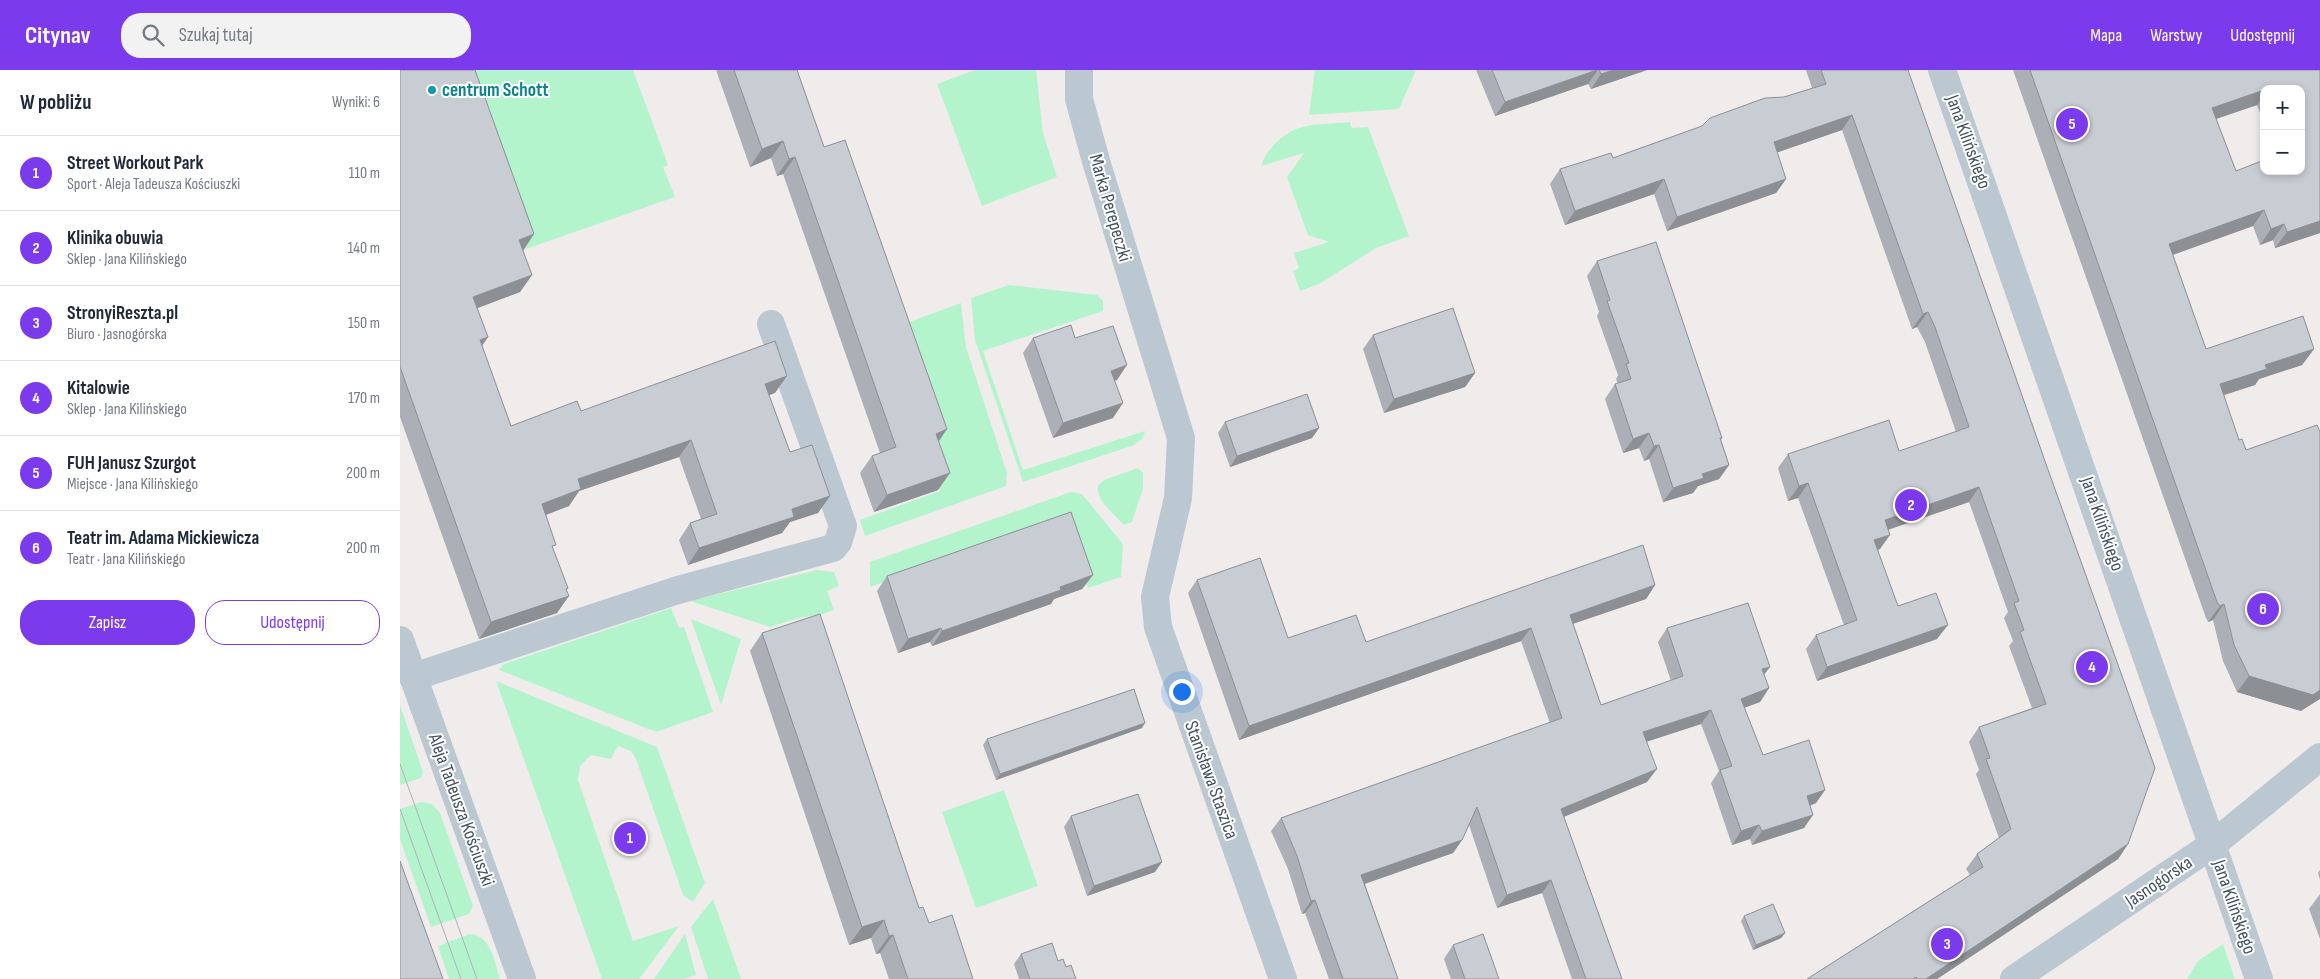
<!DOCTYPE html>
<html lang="pl">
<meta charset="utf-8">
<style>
body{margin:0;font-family:"Sofia Sans Condensed",sans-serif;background:#f2f2f3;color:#1f2937}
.controls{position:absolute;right:15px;top:15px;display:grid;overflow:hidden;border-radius:10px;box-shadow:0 2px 8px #0003}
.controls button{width:45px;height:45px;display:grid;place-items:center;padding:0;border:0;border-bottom:1px solid #e0e1e3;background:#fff;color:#1f2937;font:25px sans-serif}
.you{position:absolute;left:781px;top:621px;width:18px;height:18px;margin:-12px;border:4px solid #fff;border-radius:50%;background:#1a73e8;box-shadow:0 0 0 8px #1a73e833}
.badge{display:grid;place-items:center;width:32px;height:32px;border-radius:50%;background:#7c3aed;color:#fff;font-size:16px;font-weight:700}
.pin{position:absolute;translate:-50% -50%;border:2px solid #fff;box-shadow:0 1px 5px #0006}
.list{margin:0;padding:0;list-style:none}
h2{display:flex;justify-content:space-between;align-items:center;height:65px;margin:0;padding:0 20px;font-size:21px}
h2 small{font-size:16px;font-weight:400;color:#747a83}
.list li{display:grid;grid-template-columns:32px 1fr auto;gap:15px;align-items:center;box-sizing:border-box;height:75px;padding:0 20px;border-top:1px solid #e0e1e3}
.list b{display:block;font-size:19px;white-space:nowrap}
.list p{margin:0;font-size:16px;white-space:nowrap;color:#747a83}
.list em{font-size:16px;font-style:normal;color:#747a83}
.actions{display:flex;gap:10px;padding:15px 20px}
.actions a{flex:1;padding:11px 0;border:1px solid #7c3aed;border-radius:20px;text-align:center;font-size:18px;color:#7c3aed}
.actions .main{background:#7c3aed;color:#fff}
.icon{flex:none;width:28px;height:28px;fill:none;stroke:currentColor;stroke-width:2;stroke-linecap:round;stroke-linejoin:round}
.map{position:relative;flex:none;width:1920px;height:909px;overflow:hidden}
header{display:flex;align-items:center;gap:30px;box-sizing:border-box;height:70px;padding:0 25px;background:#7c3aed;color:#fff}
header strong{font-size:24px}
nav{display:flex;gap:28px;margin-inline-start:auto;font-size:18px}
.search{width:350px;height:45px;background:#f2f2f3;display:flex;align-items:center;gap:12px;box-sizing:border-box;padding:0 18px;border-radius:20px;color:#747a83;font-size:19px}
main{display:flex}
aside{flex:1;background:#fff}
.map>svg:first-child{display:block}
</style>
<header>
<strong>Citynav</strong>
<div class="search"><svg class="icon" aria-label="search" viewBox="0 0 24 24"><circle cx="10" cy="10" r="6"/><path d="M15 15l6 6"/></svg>Szukaj tutaj</div>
<nav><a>Mapa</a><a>Warstwy</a><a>Udostępnij</a></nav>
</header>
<main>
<aside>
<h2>W pobliżu<small>Wyniki: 6</small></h2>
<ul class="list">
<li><span class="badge">1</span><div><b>Street Workout Park</b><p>Sport · Aleja Tadeusza Kościuszki</p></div><em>110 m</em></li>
<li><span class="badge">2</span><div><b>Klinika obuwia</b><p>Sklep · Jana Kilińskiego</p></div><em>140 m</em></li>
<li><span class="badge">3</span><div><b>StronyiReszta.pl</b><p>Biuro · Jasnogórska</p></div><em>150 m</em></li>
<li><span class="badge">4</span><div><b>Kitalowie</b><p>Sklep · Jana Kilińskiego</p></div><em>170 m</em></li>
<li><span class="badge">5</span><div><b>FUH Janusz Szurgot</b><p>Miejsce · Jana Kilińskiego</p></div><em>200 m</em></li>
<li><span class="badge">6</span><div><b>Teatr im. Adama Mickiewicza</b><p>Teatr · Jana Kilińskiego</p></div><em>200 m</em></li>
</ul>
<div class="actions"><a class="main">Zapisz</a><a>Udostępnij</a></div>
</aside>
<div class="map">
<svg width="1920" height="909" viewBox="0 0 1920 909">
<rect width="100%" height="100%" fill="#f0ecec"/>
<!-- green -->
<g fill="#b4f4cc">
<path d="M62,0H233L268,95L263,97L275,127L126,179Z"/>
<path d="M575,0H636L643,63L657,107L582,136L537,14Z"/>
<path d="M915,0H1016L999,39L909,45Z"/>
<path d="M950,52L952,58L968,57L1009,166L976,178L919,214L900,221L893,201L899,198L894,183L929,172L908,165L887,107L904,83L861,96C866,80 883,63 899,58C912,53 936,54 950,52Z"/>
<path d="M609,215L697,225L703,231V241L583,281L623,400L745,361L743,368L734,375L623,412L575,270L571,228Z"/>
<path d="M561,233L566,277L607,403L606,416L465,466L460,450L540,421L526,383L501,255Z"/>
<path d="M738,398L743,403V419L732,452L724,455C714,444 696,431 698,416L704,410Z"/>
<path d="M671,422L682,424L723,474L721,507L688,518L663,449L470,517V492Z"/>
<path d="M417,500L434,502L439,516L427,521L434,540L417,546L402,547L370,557L290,531Z"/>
<path d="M271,538L279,558L284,557L313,642L256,662L99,600L104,594Z"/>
<path d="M291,549L341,569L321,635Z"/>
<path d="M96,611L257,677L305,813L293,832L283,825L236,689L231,681L218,676L211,689L191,685L180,696L178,710L233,871L279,856L239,909H202Z"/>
<path d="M0,635L23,702L21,708L0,715Z"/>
<path d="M604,720L638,816L576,838L542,742Z"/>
<path d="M21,732L32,734L40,743L73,836L69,844L31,857L0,769V739Z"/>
<path d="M313,829L341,909H308L291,857Z"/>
<path d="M70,864C91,865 95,893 100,909H49L38,876Z"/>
<path d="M285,864L296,905L284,909H254Z"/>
<path d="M1823,874L1835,909H1787L1798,891Z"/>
</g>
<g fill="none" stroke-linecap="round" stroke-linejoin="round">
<!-- minor -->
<g stroke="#bbc8d1" stroke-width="28">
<path d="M679,0V29L696,91L781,368L778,428L755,527L758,557L883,909"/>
<path d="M1542,0L1859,909"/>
<path d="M0,570L122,909"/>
<path d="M13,607L278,520L433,478L438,472L443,456L371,254"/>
<path d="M1614,909L1812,775L1920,687"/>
</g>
<!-- tram -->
<g stroke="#aeb2b8" stroke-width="1">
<path d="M0,694L77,909"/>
<path d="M0,739L61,909"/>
</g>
</g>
<!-- wall -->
<g fill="#acafb5" fill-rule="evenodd">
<path d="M0,0L123,181L132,205L120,222L77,238L88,267L82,276L111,356L181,341L375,323L369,325L390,382L430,426L418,443L390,452L382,463L288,495L279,470L290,453L301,449L279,387L179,421L169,436L145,445L153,479L166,521L157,543L79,569L0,347Z"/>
<path d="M316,0H397L424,77L539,371L538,420L474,442L460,403L472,386L480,383L383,104L377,106L371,88L350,97Z"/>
<path d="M1076,0H1247L1191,19L1188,14L1095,46Z"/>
<path d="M1406,0H1508L1728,774L1718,789L1537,909H1407L1570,805L1566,799L1577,784L1599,768L1576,704L1579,700L1569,672L1579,657L1632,638L1609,576L1613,571L1604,548L1608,542L1569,432L1488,460L1480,479L1477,480L1498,536L1537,569L1417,611L1406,579L1416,565L1444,555L1398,428L1388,431L1378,398L1388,384L1499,381L1556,362L1525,272L1517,257L1512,259L1442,60L1377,82L1386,109L1376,123L1267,161L1254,124L1165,155L1150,114L1160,99L1213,88L1384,27L1412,18Z"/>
<path d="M1613,0H1920V163L1875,178L1873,170L1860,175L1853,156L1773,185L1806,279H1914L1902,295L1859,309L1855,315L1824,325L1901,641L1837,622L1823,591L1813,550L1808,552L1806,548ZM1864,19H1901V101H1836L1816,49L1857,35L1864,53Z"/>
<path d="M1197,191L1322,368L1321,370L1329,395L1319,409L1298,416L1293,423L1263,432L1249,389L1244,391L1239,378L1223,383L1205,329L1215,314H1218L1216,309L1218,305L1197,246L1199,242L1187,206Z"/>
<path d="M973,265L1075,303L1065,317L984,343L963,279Z"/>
<path d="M633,268H675L717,310H715L713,348L653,368L623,283Z"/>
<path d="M825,352L919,358L912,368L830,397L818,363Z"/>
<path d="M693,505L682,519L654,529L651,534L532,576L530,572L498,583L477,521L487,506Z"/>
<path d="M797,510L888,568L966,572L1255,515L1246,529L1173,554L1201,635L1271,611L1258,572L1267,558L1364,605L1369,618L1360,632L1344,638L1363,685L1425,720L1416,733L1410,736L1404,758L1352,775L1350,769L1332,775L1311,713L1319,701L1301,654L1246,672L1247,712L1164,747L1222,909H1172L1142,823L1097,838L1069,755L1062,770L1053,783L965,814L998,909H929L905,843L902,844L888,799L871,761L881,748L1150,653L1121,571L839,670L788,523Z"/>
<path d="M362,563L519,838L529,853L573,909H489L480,883L476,884L471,868L449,875L350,581Z"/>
<path d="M742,658L596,710L583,675L587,669Z"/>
<path d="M671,746L755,802L687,826L664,757Z"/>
<path d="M1920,800V810L1918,803Z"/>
<path d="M1920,824V869L1909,839Z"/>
<path d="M1344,846L1385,863L1381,868L1353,880L1341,851Z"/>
<path d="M1053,875L1099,909H1051L1044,889Z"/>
<path d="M621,884L658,891L666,897L676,909H619L614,894Z"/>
</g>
<!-- shaded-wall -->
<g fill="#8c8f94">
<path d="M1197,0H1198L1188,14L1095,46L1105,32Z"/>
<path d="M1214,0H1247L1191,19L1201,4Z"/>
<path d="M1864,20V25L1857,35L1801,54L1812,38Z"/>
<path d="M1452,45L1442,60L1364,87L1374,72Z"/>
<path d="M383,71L371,88L350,97L362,79Z"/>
<path d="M395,87L383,104L377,106L389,89Z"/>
<path d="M1264,109L1254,124L1165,155L1175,141Z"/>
<path d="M1386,109L1376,123L1267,161L1277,147Z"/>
<path d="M1864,140L1853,156L1758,190L1769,174Z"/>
<path d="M1920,151V163L1875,178L1887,162Z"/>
<path d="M1884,154L1873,170L1860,175L1871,159Z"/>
<path d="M134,164L123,181L119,170Z"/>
<path d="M132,205L120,222L62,244L73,227Z"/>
<path d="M1528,242L1517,257L1512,259L1523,244Z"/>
<path d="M88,267L76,284L80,270Z"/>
<path d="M1914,279L1902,295L1859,309L1855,315L1808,330L1820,314L1865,295Z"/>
<path d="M727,295L717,310L701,315L711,301Z"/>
<path d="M1075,303L1065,317L984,343L994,329Z"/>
<path d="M387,306L375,323L353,331L365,314Z"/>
<path d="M723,333L713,348L653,368L663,353Z"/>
<path d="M919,358L912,368L830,397L837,386Z"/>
<path d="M547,359L535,377L536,364Z"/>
<path d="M1249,363L1239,378L1223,383L1233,369Z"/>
<path d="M291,370L279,387L179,421L169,436L130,451L142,434L178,409Z"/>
<path d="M1259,375L1249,389L1244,391L1254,376Z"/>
<path d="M1329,395L1319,409L1298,416L1293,423L1263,432L1273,418L1302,404Z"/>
<path d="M550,403L538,420L474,442L487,425Z"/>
<path d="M1408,413L1398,428L1388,431L1399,416Z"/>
<path d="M1579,417L1569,432L1475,464L1485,450Z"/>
<path d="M430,426L418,443L390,452L382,463L288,495L299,478L392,439Z"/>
<path d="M1490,465L1480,479L1464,485L1474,470Z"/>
<path d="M693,505L682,519L654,529L651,534L532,576L542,561Z"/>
<path d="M1255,515L1246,529L1160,558L1170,545Z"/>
<path d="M168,518L161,529L169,526L157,543L79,569L91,552Z"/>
<path d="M1824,534L1813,550L1808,552L1820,536Z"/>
<path d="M1548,555L1537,569L1417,611L1427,597Z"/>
<path d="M541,558L530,572L498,583L508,569Z"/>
<path d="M1131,558L1121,571L839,670L849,656Z"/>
<path d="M1370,597L1360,610L1362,599Z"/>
<path d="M1849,606L1920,620V629L1901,641L1837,622Z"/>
<path d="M1369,618L1360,632L1332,642L1341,629Z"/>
<path d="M1311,640L1301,654L1233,676L1243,662Z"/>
<path d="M745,653L742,658L596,710L600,704Z"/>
<path d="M1257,699L1247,712L1151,752L1161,739Z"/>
<path d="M1425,720L1416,733L1398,740L1407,726Z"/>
<path d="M1413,745L1404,758L1352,775L1362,761Z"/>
<path d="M1359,755L1350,769L1332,775L1341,761Z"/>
<path d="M1062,770L1053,783L952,818L961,805Z"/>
<path d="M1728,774L1718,789L1537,909H1526Z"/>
<path d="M762,792L755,802L687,826L694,816Z"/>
<path d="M1151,810L1142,823L1097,838L1107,825Z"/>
<path d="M915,830L905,843L902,844L911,831Z"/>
<path d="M484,850L471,868L449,875L462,857Z"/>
<path d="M1385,863L1381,868L1353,880L1356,875Z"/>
<path d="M493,865L480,883L476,884L489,866Z"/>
</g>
<!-- building -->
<g fill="#c8ccd3" stroke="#8c8f94" fill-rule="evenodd">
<path d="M0,0H75L134,164L119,170L132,205L73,227L88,267L80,270L111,356L177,331L181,341L375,271L387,306L365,314L390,382L412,375L430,426L392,439L394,447L299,478L290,453L317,444L291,370L178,409L181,419L142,434L156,475L152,476L168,518L166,519L169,526L91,552L0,297Z"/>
<path d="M334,0H397L424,77L445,70L547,359L536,364L550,403L487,425L472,386L496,377L395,87L389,89L383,71L362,79Z"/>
<path d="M1092,0H1197L1105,32Z"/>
<path d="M1199,0H1214L1201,4Z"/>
<path d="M1421,0H1508L1646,394L1755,698L1728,774L1526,909H1517L1516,907L1513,909H1407L1583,797L1577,784L1611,759L1586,689L1590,688L1579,657L1646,634L1620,562L1624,560L1614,533L1619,531L1579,417L1485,450L1490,465L1474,470L1498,536L1536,523L1548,555L1427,597L1416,565L1457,550L1408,413L1399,416L1388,384L1489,350L1499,381L1569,357L1535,257L1528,242L1523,244L1452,45L1374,72L1386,109L1277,147L1264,109L1175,141L1160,99L1211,83L1213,88L1302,56L1310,48L1365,28L1384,27L1426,14Z"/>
<path d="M1630,0H1920V151L1887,162L1884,154L1871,159L1864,140L1769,174L1806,279L1903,246L1914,279L1865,295L1867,299L1820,314L1839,370L1842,369L1846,380L1917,355L1920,362V620L1913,625L1849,606L1834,575L1824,534L1820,536L1817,532ZM1864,19H1901V101H1864V90L1836,101L1812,38L1864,20Z"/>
<path d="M1256,172L1322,368H1320L1329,395L1302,404L1304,408L1273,418L1259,375L1254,376L1249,363L1233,369L1215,314L1231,309L1226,294L1229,293L1207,231L1210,230L1197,191Z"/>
<path d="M1053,238L1075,303L994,329L973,265Z"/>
<path d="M671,255L675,268L713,256L727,295L711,301L723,333L663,353L633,268Z"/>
<path d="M907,324L919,358L837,386L825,352Z"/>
<path d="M671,442L693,505L660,517L661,520L542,561L541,558L508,569L487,506Z"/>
<path d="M1243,475L1255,515L1170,545L1201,635L1283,606L1267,558L1348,533L1370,597L1362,599L1369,618L1341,629L1363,685L1409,670L1425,720L1407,726L1413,745L1362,761L1359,755L1341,761L1320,700L1332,696L1311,640L1243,662L1257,699L1161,739L1222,909H1186L1151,810L1107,825L1077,737L1062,770L961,805L998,909H943L915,830L911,831L897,786L881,748L1162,648L1131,558L849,656L797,510L860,488L888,568L956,545L966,572Z"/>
<path d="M420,544L519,838L523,837L529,853L552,845L573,909H508L493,865L489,866L484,850L462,857L362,563Z"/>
<path d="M734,619L745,653L600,704L587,669Z"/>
<path d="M738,724L762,792L694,816L671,746Z"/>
<path d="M0,791L43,909H0Z"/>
<path d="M1373,834L1385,863L1356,875L1344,846Z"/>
<path d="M1083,864L1099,909H1065L1053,875Z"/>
<path d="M652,873L658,891L663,889L666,897L671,895L676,909H630L621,884Z"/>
</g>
<!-- markers -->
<circle fill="#0f9aa8" stroke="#fff" stroke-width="2" cx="32" cy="20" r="5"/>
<g text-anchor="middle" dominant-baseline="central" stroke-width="4" stroke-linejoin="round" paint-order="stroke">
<!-- culture labels -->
<g font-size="19" font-weight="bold" fill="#0d838f" stroke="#fff" text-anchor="start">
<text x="42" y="20">centrum Schott</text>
</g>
<!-- street labels -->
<g font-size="19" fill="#43515d" stroke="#fff">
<text transform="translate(1568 72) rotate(70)">Jana Kilińskiego</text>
<text transform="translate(710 138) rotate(74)">Marka Perepeczki</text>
<text transform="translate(1702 454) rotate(71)">Jana Kilińskiego</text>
<text transform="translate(811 710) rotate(70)">Stanisława Staszica</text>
<text transform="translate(61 740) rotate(70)">Aleja Tadeusza Kościuszki</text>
<text transform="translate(1759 812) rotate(-34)">Jasnogórska</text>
<text transform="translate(1834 837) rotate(71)">Jana Kilińskiego</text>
</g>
</g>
</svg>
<div class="controls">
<button>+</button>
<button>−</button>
</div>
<div class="you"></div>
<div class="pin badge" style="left:230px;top:768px">1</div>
<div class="pin badge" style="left:1511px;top:435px">2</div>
<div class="pin badge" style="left:1547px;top:874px">3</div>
<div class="pin badge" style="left:1692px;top:597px">4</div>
<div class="pin badge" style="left:1672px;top:54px">5</div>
<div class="pin badge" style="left:1863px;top:539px">6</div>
</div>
</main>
